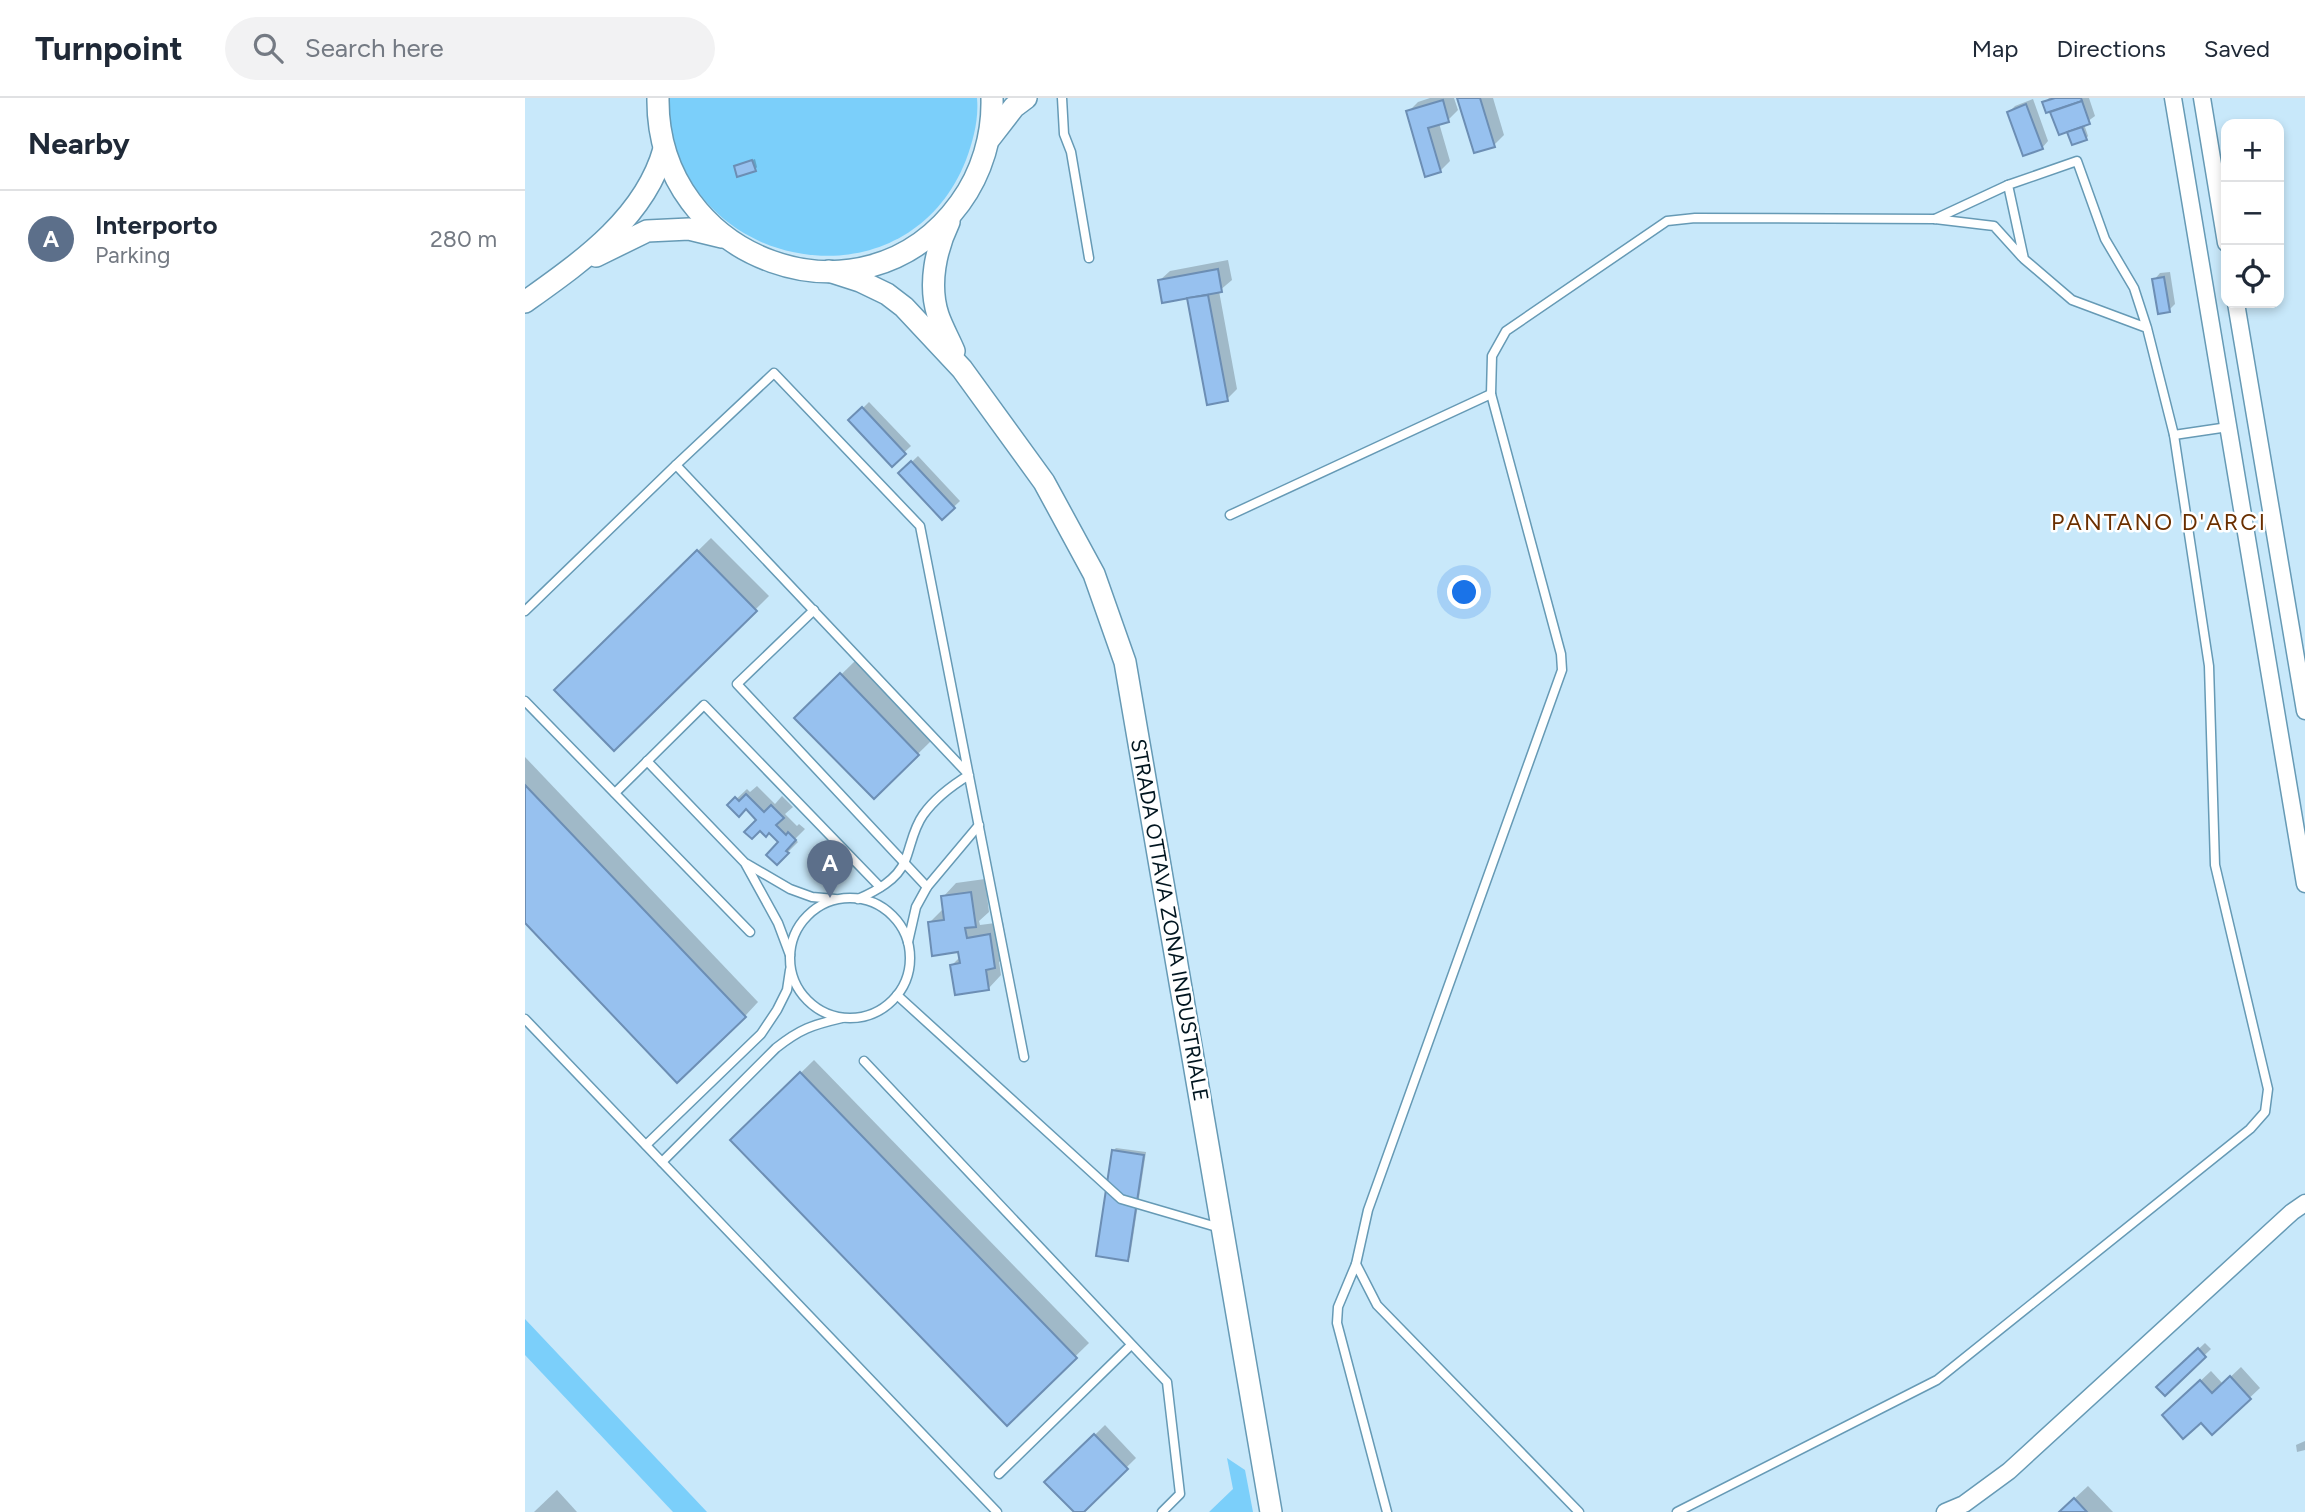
<!DOCTYPE html>
<meta charset="utf-8">
<style>
body{margin:0;font-family:Figtree,sans-serif;background:#f2f2f3;color:#1f2937}
.controls{position:absolute;right:21px;top:21px;display:grid;overflow:hidden;border-radius:14px;box-shadow:0 4px 10px #0003}
.controls button{width:63px;height:63px;display:grid;place-items:center;padding:0;border:0;border-bottom:2px solid #e0e1e3;background:#fff;color:#1f2937;font:35px sans-serif}
.you{position:absolute;left:940px;top:495px;width:24px;height:24px;margin:-18px;border:5px solid #fff;border-radius:50%;background:#1a73e8;box-shadow:0 0 0 10px #1a73e833}
.badge{display:grid;place-items:center;width:46px;height:46px;border-radius:50%;background:#1a73e8;color:#fff;font-size:23px;font-weight:700}
.pin{position:absolute;translate:-50% -58px;filter:drop-shadow(0 2px 4px #0008)}
.pin::after{content:'';position:absolute;top:37px;width:24px;height:21px;background:inherit;clip-path:polygon(0 0,100% 0,50% 100%)}
.list{margin:0;padding:0;list-style:none}
h2{display:flex;justify-content:space-between;align-items:center;height:91px;margin:0;padding:0 28px;font-size:30px}
h2 small{font-size:23px;font-weight:400;color:#747a83}
.list li{display:grid;grid-template-columns:46px 1fr auto;gap:21px;align-items:center;box-sizing:border-box;height:98px;padding:0 28px;border-top:2px solid #e0e1e3}
.list b{display:block;font-size:26px;white-space:nowrap}
.list p{margin:0;font-size:23px;white-space:nowrap;color:#747a83}
.list em{font-size:23px;font-style:normal;color:#747a83}
.icon{flex:none;width:38px;height:38px;fill:none;stroke:currentColor;stroke-width:2;stroke-linecap:round;stroke-linejoin:round}
.map{position:relative;flex:none;width:1780px;height:1414px;overflow:hidden}
header{display:flex;align-items:center;gap:42px;box-sizing:border-box;height:98px;padding:0 35px;background:#fff;border-bottom:2px solid #e0e1e3}
header strong{font-size:33px}
nav{display:flex;gap:38px;margin-inline-start:auto;font-size:24px}
.search{width:490px;height:63px;background:#f2f2f3;display:flex;align-items:center;gap:18px;box-sizing:border-box;padding:0 24px;border-radius:38px;color:#747a83;font-size:26px}
main{display:flex}
aside{flex:1;background:#fff}
.map>svg:first-child{display:block}
</style>
<header>
<strong>Turnpoint</strong>
<div class="search"><svg class="icon" aria-label="search" viewBox="0 0 24 24"><circle cx="10" cy="10" r="6"/><path d="M15 15l6 6"/></svg>Search here</div>
<nav><a>Map</a><a>Directions</a><a>Saved</a></nav>
</header>
<main>
<aside>
<h2>Nearby<small></small></h2>
<ul class="list">
<li><span class="badge" style="background:#5c6f8a">A</span><div><b>Interporto</b><p>Parking</p></div><em>280 m</em></li>
</ul>
</aside>
<div class="map">
<svg width="1780" height="1414" viewBox="0 0 1780 1414">
<rect width="100%" height="100%" fill="#c8e8fa"/>
<!-- green -->
<g fill="#7bcffa">
<path d="M144,0H452C454,21 448,43 441,62C379,220 143,171 144,0Z"/>
<path d="M0,1221L182,1414H148L0,1257Z"/>
<path d="M702,1360L720,1372L728,1414H684L708,1391Z"/>
</g>
<!-- shadow -->
<g fill="#0003">
<path d="M905,0H929L933,12L923,22L914,25L925,63L915,73L883,14L893,4Z"/>
<path d="M934,0H968L979,37L969,47Z"/>
<path d="M1524,0H1564L1570,18L1559,26L1563,38L1561,41L1543,32L1535,35L1526,12L1519,5Z"/>
<path d="M1508,1L1523,43L1517,50L1484,14L1490,8Z"/>
<path d="M230,61L232,69L230,72L211,69Z"/>
<path d="M703,162L707,182L694,193L712,291L702,301L663,198L634,183L645,173Z"/>
<path d="M1645,174L1650,206L1644,212L1629,182L1635,175Z"/>
<path d="M344,304L386,348L367,366L326,322Z"/>
<path d="M393,358L435,403L417,420L375,375Z"/>
<path d="M186,440L244,498L89,651L31,592Z"/>
<path d="M330,563L407,642L349,699L272,620Z"/>
<path d="M0,659L233,904L220,918L0,822Z"/>
<path d="M232,688L250,706L257,698L268,709L260,716L272,728L274,726L280,731L270,741L273,744L252,765L256,744L221,709L205,707L222,691L225,694Z"/>
<path d="M460,781L464,814L454,823L455,827L478,824L483,855L474,864L476,877L463,891L427,867L436,858L435,852L404,825L418,811V799L431,785Z"/>
<path d="M289,962L564,1245L482,1325L207,1042Z"/>
<path d="M591,1050L621,1054L605,1159L603,1162L589,1052Z"/>
<path d="M1680,1245L1686,1251L1640,1295L1634,1289Z"/>
<path d="M1716,1269L1735,1290L1687,1335L1676,1322L1649,1308L1686,1273L1698,1286Z"/>
<path d="M580,1327L611,1360L556,1414H551L522,1384Z"/>
<path d="M1780,1343V1352L1772,1354L1771,1347Z"/>
<path d="M1563,1388L1588,1414H1535Z"/>
<path d="M32,1392L52,1414H9Z"/>
</g>
<!-- building -->
<g fill="#97c1ef" stroke="#6c8eb4" stroke-width="2">
<path d="M932,0H955L970,49L949,55Z"/>
<path d="M1530,0H1556L1557,3L1521,15L1517,4Z"/>
<path d="M918,2L924,24L903,30L916,74L900,79L881,13Z"/>
<path d="M1557,3L1565,26L1534,37L1525,14Z"/>
<path d="M1501,6L1518,51L1498,58L1482,14Z"/>
<path d="M1557,29L1562,42L1547,47L1542,34Z"/>
<path d="M227,62L231,73L212,79L209,68Z"/>
<path d="M693,171L697,194L637,205L633,182Z"/>
<path d="M1639,179L1645,214L1633,216L1627,181Z"/>
<path d="M683,197L703,303L682,307L662,200Z"/>
<path d="M337,309L381,356L367,369L323,322Z"/>
<path d="M386,363L430,410L417,422L373,375Z"/>
<path d="M172,452L232,513L89,653L29,592Z"/>
<path d="M315,575L394,657L349,701L269,620Z"/>
<path d="M0,687L221,919L152,985L0,825Z"/>
<path d="M221,696L239,714L246,707L259,720L251,727L261,737L263,734L271,742L261,753L264,755L252,767L241,757L253,744L244,735L241,739L235,733L227,741L219,734L231,722L221,711L214,719L202,707L210,699L214,703Z"/>
<path d="M446,794L451,829L440,830L442,840L465,836L470,870L461,872L464,892L430,897L425,867L435,865L433,854L407,858L403,824L419,822L416,798Z"/>
<path d="M275,974L552,1260L482,1328L205,1042Z"/>
<path d="M587,1052L619,1057L603,1163L571,1158Z"/>
<path d="M1673,1250L1681,1259L1640,1298L1631,1289Z"/>
<path d="M1705,1278L1726,1301L1687,1337L1676,1325L1658,1341L1637,1317L1675,1282L1687,1295Z"/>
<path d="M569,1336L603,1371L559,1414H549L519,1384Z"/>
<path d="M1549,1400L1562,1414H1534Z"/>
</g>
<g fill="none" stroke-linecap="round" stroke-linejoin="round">
<!-- lane casing -->
<g stroke="#669ab5" stroke-width="11">
<g id="lane">
<path d="M537,0L539,36L546,54L564,160"/>
<path d="M1410,121L1483,87"/>
<path d="M1649,337L1703,329"/>
<path d="M705,417L966,296"/>
<path d="M289,512L212,586L402,789"/>
<path d="M0,513L151,367"/>
<path d="M0,603L225,834"/>
<path d="M122,663L220,765L253,825L265,857"/>
<path d="M90,695L179,607L355,789"/>
<path d="M222,766L265,791L287,799L310,801"/>
<circle cx="325" cy="860" r="60"/>
<path d="M333,801C351,793 372,782 380,763C386,748 388,731 398,717C410,700 426,688 444,677L151,367L249,275L395,428L499,959"/>
<path d="M383,844L391,809L402,789L454,727"/>
<path d="M372,897L596,1101L695,1130"/>
<path d="M0,921L472,1414"/>
<path d="M339,963L642,1284L655,1396L637,1414"/>
<path d="M121,1047L236,936L252,912L262,892L265,872"/>
<path d="M137,1064L251,950C275,931 287,927 317,920"/>
<path d="M831,1166L843,1112L1037,572L1036,556L966,296L967,258L981,233L1142,123L1170,120L1410,121L1469,128L1497,159"/>
<path d="M474,1376L606,1247"/>
<path d="M862,1414L812,1225L813,1209L831,1166L852,1207L1054,1414"/>
<path d="M1152,1414L1412,1282L1725,1031L1740,1014L1743,991L1690,767L1684,568L1649,337L1622,230L1609,190L1580,141L1552,63L1483,87L1499,161L1547,202L1622,230"/>
</g>
</g>
<!-- street casing -->
<g stroke="#669ab5" stroke-width="19">
<g id="street">
<path d="M1648,0L1780,786"/>
<path d="M1677,0L1701,145"/>
<path d="M1711,205L1780,613"/>
<path d="M1420,1414L1439,1406L1484,1373L1767,1114L1780,1105"/>
</g>
</g>
<!-- secondary casing -->
<g stroke="#669ab5" stroke-width="24">
<g id="secondary">
<path d="M133,0C131,162 338,239 435,105C457,75 468,37 467,0"/>
<path d="M465,40L489,9L501,0"/>
<path d="M424,124C411,151 403,186 413,217C417,229 424,241 429,253"/>
<path d="M71,158L122,133L164,131L197,139"/>
<path d="M304,173L335,183L362,196L379,209L437,271L519,384L569,476L600,564L746,1414"/>
<path d="M0,204C56,164 120,120 139,51"/>
</g>
</g>
<!-- lane -->
<use href="#lane" stroke="#fff" stroke-width="8"/>
<!-- street -->
<use href="#street" stroke="#fff" stroke-width="16"/>
<!-- secondary -->
<use href="#secondary" stroke="#fff" stroke-width="21"/>
</g>
<g text-anchor="middle" dominant-baseline="central" stroke-width="5" stroke-linejoin="round" paint-order="stroke">
<!-- street labels -->
<g font-size="21" fill="#01151f" stroke="#fff">
<text transform="translate(645 822) rotate(80)">STRADA OTTAVA ZONA INDUSTRIALE</text>
</g>
<!-- neighbourhood labels -->
<g font-size="23" letter-spacing="2" fill="#6a2f00" stroke="#fff">
<text x="1634" y="424">PANTANO D'ARCI</text>
</g>
</g>
</svg>
<div class="controls">
<button>+</button>
<button>−</button>
<button><svg class="icon" aria-label="locate" viewBox="0 0 24 24"><circle cx="12" cy="12" r="6"/><path d="M12 2v4M12 18v4M2 12h4M18 12h4"/></svg></button>
</div>
<div class="you"></div>
<div class="pin badge" style="left:305px;top:800px;background:#5c6f8a">A</div>
</div>
</main>
